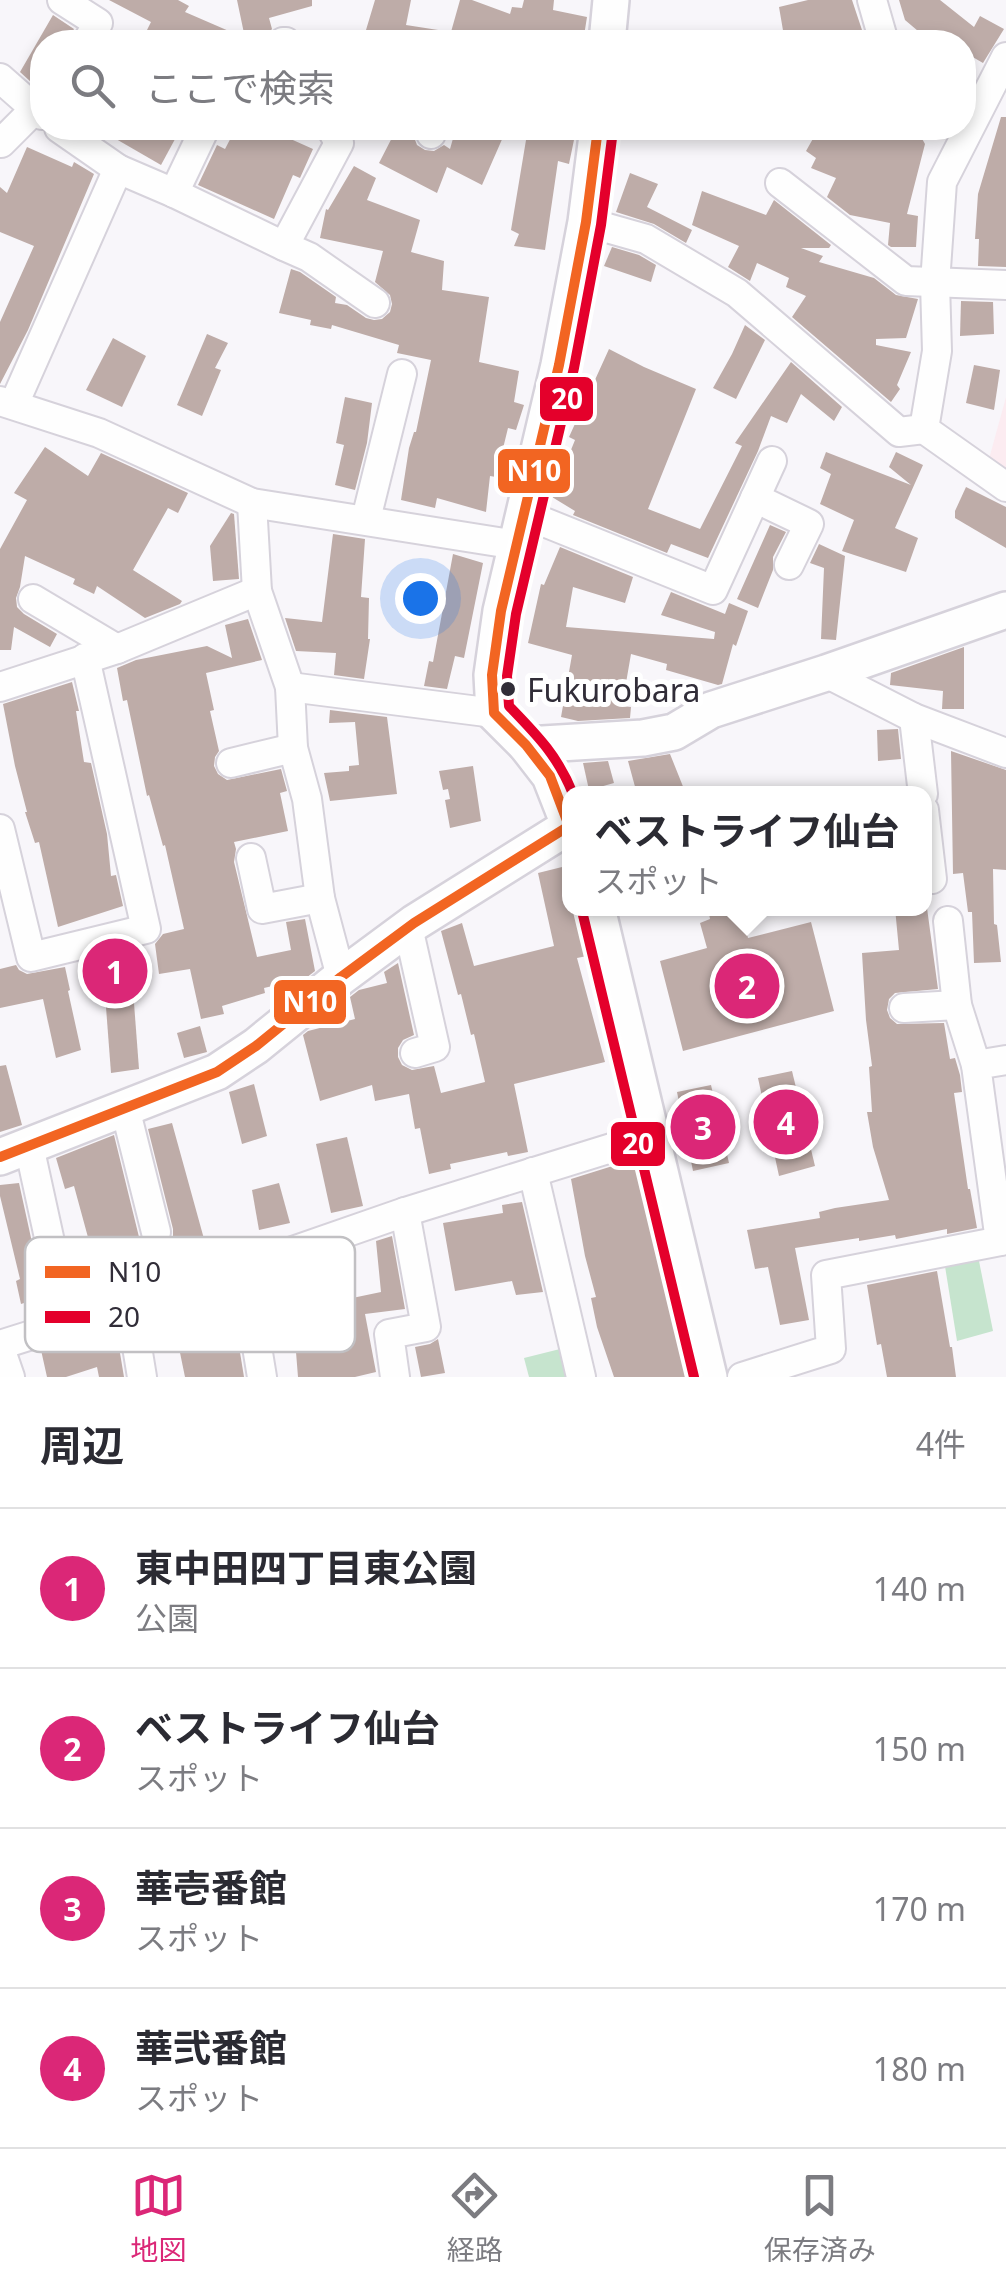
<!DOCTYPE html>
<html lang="ja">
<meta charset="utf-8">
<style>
body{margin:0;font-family:"Noto Sans","Noto Sans JP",sans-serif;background:#f2f2f3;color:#2b2b33}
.you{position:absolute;left:420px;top:598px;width:35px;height:35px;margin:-25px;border:8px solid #fff;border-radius:50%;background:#1a73e8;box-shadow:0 0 0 15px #1a73e833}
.badge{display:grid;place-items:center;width:65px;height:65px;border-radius:50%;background:#db2777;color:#fff;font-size:32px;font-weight:700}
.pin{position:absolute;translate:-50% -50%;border:5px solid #fff;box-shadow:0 2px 10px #0006}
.popup{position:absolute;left:562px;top:786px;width:370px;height:130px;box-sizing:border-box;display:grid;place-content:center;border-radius:20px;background:#fff;filter:drop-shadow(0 2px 8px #0005);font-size:32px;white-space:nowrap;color:#7c7c81}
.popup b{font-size:38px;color:#2b2b33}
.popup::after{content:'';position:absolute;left:50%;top:100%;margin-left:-20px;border:20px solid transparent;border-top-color:#fff}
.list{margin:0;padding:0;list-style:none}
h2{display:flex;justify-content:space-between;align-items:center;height:130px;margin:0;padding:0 40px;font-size:42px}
h2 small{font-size:32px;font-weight:400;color:#7c7c81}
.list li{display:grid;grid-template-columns:65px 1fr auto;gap:30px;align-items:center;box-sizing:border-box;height:160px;padding:0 40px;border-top:2px solid #e1e1e2}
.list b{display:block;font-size:38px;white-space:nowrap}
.list p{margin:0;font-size:32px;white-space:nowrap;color:#7c7c81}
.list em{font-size:32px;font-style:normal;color:#7c7c81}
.icon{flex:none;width:55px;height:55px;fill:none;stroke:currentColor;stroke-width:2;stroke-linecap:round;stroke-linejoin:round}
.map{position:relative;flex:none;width:1006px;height:1377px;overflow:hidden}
.search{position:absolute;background:#fff;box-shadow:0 5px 15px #0003;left:30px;right:30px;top:30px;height:110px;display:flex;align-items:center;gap:25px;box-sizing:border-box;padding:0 35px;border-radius:40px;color:#7c7c81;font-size:38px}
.sheet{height:770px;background:#fff}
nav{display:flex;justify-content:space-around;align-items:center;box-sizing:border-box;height:140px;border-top:2px solid #e1e1e2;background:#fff;font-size:28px;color:#7c7c81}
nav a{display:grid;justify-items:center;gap:5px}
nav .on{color:#db2777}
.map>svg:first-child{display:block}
</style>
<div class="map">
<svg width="1006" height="1377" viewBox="0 0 1006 1377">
<rect width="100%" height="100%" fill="#f8f6fa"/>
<!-- education -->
<path fill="#fcecf1" d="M1006,397V474L989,459Z"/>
<!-- green -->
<g fill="#c6e4ce">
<path d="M129,942L141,982L98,992L89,960L91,950Z"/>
<path d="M347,1247L356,1294L319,1303L309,1257Z"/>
<path d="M978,1256L993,1331L957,1341L944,1260Z"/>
<path d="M560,1349L567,1377H529L524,1358Z"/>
</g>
<!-- building -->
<g fill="#beaca8">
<path d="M109,0H178L189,6L185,12L245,38L237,0H312V6L269,18L272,29L268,34L248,39L255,42H171L147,30L151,22Z"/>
<path d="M375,0H411L406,25L451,32L460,0H472L510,14L512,7L522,8L524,0H554L553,10L587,17L583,42H514L477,34L475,42L363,40Z"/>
<path d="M808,0H852L866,42H833L831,34L785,42L779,7Z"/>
<path d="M899,0H940L974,27L980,16L1004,29L983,63L964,52V42H931L905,20Z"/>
<path d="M53,15L74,29L67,42H42V92L20,72Z"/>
<path d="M1001,117H1006V267L978,266L979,239H975L978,194Z"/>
<path d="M97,128H181L161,165Z"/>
<path d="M236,128H266L313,149L300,178L293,175L274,219L198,185L217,145L225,149Z"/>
<path d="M397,128H415L414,137L417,145L425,150L434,151L444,145L450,149L456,128H507L482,185L447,167L437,193L379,163Z"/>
<path d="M528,128H549L575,135L569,164L558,161L545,250L514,246L519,234L511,230Z"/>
<path d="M819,128H916L925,144L907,214L918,216L916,247H891L888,245L890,223L850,215L827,197L836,178L811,168L816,158L806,151Z"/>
<path d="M27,147L72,167L74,162L94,174L28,330L0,384V322L34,246L0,232V187L7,193Z"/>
<path d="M354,166L376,178L367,200L420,220L411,252L444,261L442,290L489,297L479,362L519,371L514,402L524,405L516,430L508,428L496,477L490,476L486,512L437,498L435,508L401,500L409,448L414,432H416L431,360L397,353L399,345L332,325L331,329L310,325L311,320L279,313L291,269L300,272L336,297L335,303L347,305L366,318L374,320L382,319L390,312L392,304L390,295L375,282L383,251L320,238L326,209L328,210Z"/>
<path d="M630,173L658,184L647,207L692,230L686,243L654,224L616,212Z"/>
<path d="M702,191L766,215L774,200L831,245L829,248H801L823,256L819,262L874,278L896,295L918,299L906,338L876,339V345L911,352L897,385L900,389L891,402L792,317L806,296L786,287L789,278L757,263L750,281L728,267L739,246L692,225Z"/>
<path d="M612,247L639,255L656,265L651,282L604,266Z"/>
<path d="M961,301L993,302L994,334L960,336Z"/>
<path d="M745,325L765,340L736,399L713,388L732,354Z"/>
<path d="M207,334L228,343L215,368L221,370L202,416L177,405Z"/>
<path d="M113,338L146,356L122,407L86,390Z"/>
<path d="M609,349L644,367L696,389L648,509L700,529L742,446L735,443L791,362L842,407L834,421L801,394L787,423L771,416L758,451L708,558L671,544L667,553L573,515L575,511L552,497L575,440L569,437Z"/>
<path d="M974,365L1000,370L994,410L966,403Z"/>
<path d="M345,397L372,403L367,443L355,490L335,485L344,445L336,443Z"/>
<path d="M45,447L88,476L101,453L188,493L178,513L168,508L133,570L182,601L180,604L145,618L97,586L94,594L73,584L75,579L25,556L20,587L16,598L17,607L24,614L57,634L50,647L14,627L11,650H0V549L27,500L14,493Z"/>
<path d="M826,452L911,485L889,467L896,452L923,465L895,528L918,538L906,572L842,551L854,520L820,504L831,474L820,468Z"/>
<path d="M966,487L1006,507V548L955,518V511Z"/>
<path d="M231,513L234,514L239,579L213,581L210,546Z"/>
<path d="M770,525L786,532L773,557V570L758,608L737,599Z"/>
<path d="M333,534L365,539L361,597L369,598L368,639H370L364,679L334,675L336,653L296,651L285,618L322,622Z"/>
<path d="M819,544L845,556L836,640L821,639L824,568L810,563Z"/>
<path d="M560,547L633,577L625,603L573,587L566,627L714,639L715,632L661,615L671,592L725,614L729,603L748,611L736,646L733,644L722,684L718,685L666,670L667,664L631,654L622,706L631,707L630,718L578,721L561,717L572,655L528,643L541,584L544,585Z"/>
<path d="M453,554L483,563L464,658L455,656L447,689L424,686L429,661L433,662Z"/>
<path d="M248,619L262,660L206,673L214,710L210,711L219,751L215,757L214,766L218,774L227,780L281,769L287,791L280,793L288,831L234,842L236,849L234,862L257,957L291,950L286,922L305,919L315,971L306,978L264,988L265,993L222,1006L224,1014L201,1019L190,969L159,974L155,944L163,934L184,929L165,845L163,846L149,795L147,796L127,700L123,701L117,668L136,660L207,646L232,658L225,625Z"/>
<path d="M964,647V709H942L943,691L890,685L891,673Z"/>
<path d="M72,682L79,711H76L84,762L91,763L107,834L111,876L116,875L123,906L58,927L39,842L35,843L25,812H27L15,766L3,704Z"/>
<path d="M330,710L387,717L397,794L330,801L324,773L349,771V766L359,765L355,722L329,723Z"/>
<path d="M898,729L901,759L878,761L877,730Z"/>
<path d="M951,751L1006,770V870L993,869L994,924L997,925L1001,962L974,963L972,912H968L963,873L953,874Z"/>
<path d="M670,754L686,794H637L628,761Z"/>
<path d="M608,761L614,783L589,790L583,763Z"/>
<path d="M473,766L481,821L450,828L445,800L450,799L448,789L443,790L439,771Z"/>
<path d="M570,865V908H576L587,956L577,958L605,1062L514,1084L528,1152L508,1156L507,1152L450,1164L451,1169L429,1174L420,1128L415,1129L409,1094L375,1101L372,1085L320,1101L303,1035L308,1031L355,1019L350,997L359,990L387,983L384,972L398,963L414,1035L403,1040L398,1048V1057L402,1065L412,1070L434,1066L441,1093L485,1082L474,1034L471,1035L461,994L458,995L441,931L462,923L474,966L554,946L538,873Z"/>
<path d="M708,908H741L748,938L811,922L834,1011L683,1051L660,961L707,948L700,923L710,919Z"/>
<path d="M895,908H927L938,989L895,993L889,999L887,1010L890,1018L897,1024L944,1023L950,1059L955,1058L960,1075L962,1092L954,1093L968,1189H970L977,1228L947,1234V1229L896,1239L895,1235L859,1241V1238L795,1248L809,1320L780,1325L768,1267L755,1269L747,1230L820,1218L819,1212L835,1208L889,1200L873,1147L867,1112H872L869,1067L872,1066L866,1020L862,953L899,950Z"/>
<path d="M16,965L19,970L27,974L65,967L70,990L68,991L81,1050L56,1058L43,999L0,1008V969Z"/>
<path d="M133,990L139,1069L111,1073L105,994Z"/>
<path d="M200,1026L207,1052L184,1058L177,1033Z"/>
<path d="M6,1065L22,1125L0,1132V1066Z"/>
<path d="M792,1071L815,1166L779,1176L758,1078Z"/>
<path d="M254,1084L267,1136L242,1144L229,1092Z"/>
<path d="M711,1085L729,1163L693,1171L677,1092Z"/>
<path d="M172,1123L209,1257L81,1293L79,1285L62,1290L69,1286L74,1278L71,1257L92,1252L74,1186L65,1189L56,1158L114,1135L139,1237L144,1245L150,1248L161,1249L169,1244L173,1236V1229L148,1129Z"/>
<path d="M347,1137L363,1206L331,1213L316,1144Z"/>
<path d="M635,1159L655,1245L687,1377H614L597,1327L591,1298L596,1297L585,1256L571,1179Z"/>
<path d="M19,1183L40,1279L44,1285L51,1290L61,1291L21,1304L16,1281L20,1279L0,1196V1185Z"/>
<path d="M279,1183L290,1223L259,1230L252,1190Z"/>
<path d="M522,1202L543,1292L516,1295L512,1281L455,1291L443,1223L503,1213L502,1205Z"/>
<path d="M392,1236L405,1309L365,1314L376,1372L355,1377H298L296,1352L290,1353L277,1275L303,1266L308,1292L310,1291L314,1306L381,1292L376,1241Z"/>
<path d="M937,1271L950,1347H952L956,1377H887L881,1344L877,1345L867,1285Z"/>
<path d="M230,1291L244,1377H185L171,1309Z"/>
<path d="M116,1329L124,1377H99L97,1367L66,1377H47L41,1350L101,1332Z"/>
<path d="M438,1339L445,1373L421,1377L415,1347L430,1344Z"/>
</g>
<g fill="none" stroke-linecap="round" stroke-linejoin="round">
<!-- minor casing -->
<g stroke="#d6d2db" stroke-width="32">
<g id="minor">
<path d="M62,0L98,23L87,42"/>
<path d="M872,0L884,42"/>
<path d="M283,42H286"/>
<path d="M1006,57L942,182L935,283L937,351L924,429L1006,487"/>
<path d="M0,78L42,115"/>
<path d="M59,128L118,169L174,193L284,246L339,143L331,128"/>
<path d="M431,134L433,128"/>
<path d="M0,142L1,143L35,109"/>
<path d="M780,183L906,281L1006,285"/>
<path d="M174,193L205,128"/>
<path d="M586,222L646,239L737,293L899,432L924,429"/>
<path d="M284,246L309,257L375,303"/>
<path d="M0,401L99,433L252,503L517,545"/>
<path d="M14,404L118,169"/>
<path d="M755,498L809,524L789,565"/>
<path d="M252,503L257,591L290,687L293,748L307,799L320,898L341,977"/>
<path d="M524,514L713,590L772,461"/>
<path d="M366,519L402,374"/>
<path d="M33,599L117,649"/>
<path d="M826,673L914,718L1006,753"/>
<path d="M0,687L117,649L257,591"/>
<path d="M290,687L494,713"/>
<path d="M914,718L923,794"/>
<path d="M231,763L293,748"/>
<path d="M924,810L932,879"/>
<path d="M0,829L31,957L146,929L85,658"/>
<path d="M251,858L262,909L320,898"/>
<path d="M948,921L957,1005L976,1065"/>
<path d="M408,927L435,1047L415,1053"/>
<path d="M904,1008L957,1005"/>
<path d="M125,1108L156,1232"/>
<path d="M29,1146L57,1274"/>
<path d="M533,1172L581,1377"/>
<path d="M1000,1241L976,1065L1006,1060"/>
<path d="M244,1268L262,1377"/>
<path d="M130,1304L142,1377"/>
<path d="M0,1345L244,1268L405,1212L650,1136"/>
<path d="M0,1348L10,1377"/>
<path d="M395,1377L389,1334L426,1327L405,1212"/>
<path d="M742,1377L831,1349L826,1275L1006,1240"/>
</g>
</g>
<!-- tertiary casing -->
<g stroke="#d6d2db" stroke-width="40">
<g id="tertiary">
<path d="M607,42L611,0"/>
<path d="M526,745L643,738L674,732L711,710L826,673L1006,610"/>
<path d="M570,827L550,776L526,745L494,713L492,675L501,611L559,365L586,222L598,128"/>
<path d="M597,908L709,1377"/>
<path d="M0,1157L217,1072L256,1046L341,977L414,923L569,826"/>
</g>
</g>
<!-- minor -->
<use href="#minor" stroke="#fefefe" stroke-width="28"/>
<!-- tertiary -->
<use href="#tertiary" stroke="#fefefe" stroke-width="35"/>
<!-- bus-1 casing -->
<g stroke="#fff" stroke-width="18">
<path id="bus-1" d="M0,1157L217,1072L256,1046L341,977L414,923L569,826L550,776L526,745L494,713L492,675L501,611L559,365L586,222L598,128"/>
</g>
<!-- bus-2 casing -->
<g stroke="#fff" stroke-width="18">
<g id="bus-2">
<path d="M573,794C558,756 537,735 509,706L507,676L516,614L574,368L601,225L613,130"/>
<path d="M582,911L694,1377"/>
</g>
</g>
<!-- bus-1 -->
<use href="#bus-1" stroke="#f26522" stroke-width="10"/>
<!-- bus-2 -->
<use href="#bus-2" stroke="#e4002b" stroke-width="10"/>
</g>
<!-- markers -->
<circle fill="#312d38" stroke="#fff" stroke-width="4" cx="508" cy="689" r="9"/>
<g text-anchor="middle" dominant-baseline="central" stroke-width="10" stroke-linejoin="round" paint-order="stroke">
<!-- bus labels -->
<g font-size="32" fill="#312d38" stroke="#fff" text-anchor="start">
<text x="527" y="689">Fukurobara</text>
</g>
</g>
<!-- legend -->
<rect x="25" y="1237" width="330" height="115" rx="15" fill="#fff" stroke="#c1c0c3" stroke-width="2.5"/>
<rect x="45" y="1266" width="45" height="12" fill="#f26522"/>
<rect x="45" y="1311" width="45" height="12" fill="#e4002b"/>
<g font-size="28" fill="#312d38">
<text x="108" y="1282">N10</text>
<text x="108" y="1327">20</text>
</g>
<g stroke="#fff" stroke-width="4">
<rect x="538" y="375" width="57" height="48" rx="10" fill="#e4002b"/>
<rect x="496" y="447" width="76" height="48" rx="10" fill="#f26522"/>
<rect x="272" y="978" width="76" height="48" rx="10" fill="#f26522"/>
<rect x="609" y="1120" width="58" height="48" rx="10" fill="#e4002b"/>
</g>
<g font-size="28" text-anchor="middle" font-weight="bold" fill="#fff">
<text x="567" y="409">20</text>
<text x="534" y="481">N10</text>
<text x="310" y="1012">N10</text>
<text x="638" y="1154">20</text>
</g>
</svg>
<div class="you"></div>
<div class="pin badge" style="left:115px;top:971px">1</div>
<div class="pin badge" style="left:747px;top:986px">2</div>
<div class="popup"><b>ベストライフ仙台</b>スポット</div>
<div class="pin badge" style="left:703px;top:1127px">3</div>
<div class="pin badge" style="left:786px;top:1122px">4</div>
<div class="search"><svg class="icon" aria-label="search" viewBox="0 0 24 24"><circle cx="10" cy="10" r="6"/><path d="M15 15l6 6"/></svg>ここで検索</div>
</div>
<section class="sheet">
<h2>周辺<small>4件</small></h2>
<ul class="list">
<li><span class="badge">1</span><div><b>東中田四丁目東公園</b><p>公園</p></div><em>140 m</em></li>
<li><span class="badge">2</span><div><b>ベストライフ仙台</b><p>スポット</p></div><em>150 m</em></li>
<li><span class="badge">3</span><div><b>華壱番館</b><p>スポット</p></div><em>170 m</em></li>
<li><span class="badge">4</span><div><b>華弐番館</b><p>スポット</p></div><em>180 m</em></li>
</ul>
</section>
<nav>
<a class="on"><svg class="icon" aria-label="map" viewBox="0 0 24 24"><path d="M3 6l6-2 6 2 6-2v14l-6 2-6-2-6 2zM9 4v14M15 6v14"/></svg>地図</a>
<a><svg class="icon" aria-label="directions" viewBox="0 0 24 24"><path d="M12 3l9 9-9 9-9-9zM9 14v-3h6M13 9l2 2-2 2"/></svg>経路</a>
<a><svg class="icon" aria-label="saved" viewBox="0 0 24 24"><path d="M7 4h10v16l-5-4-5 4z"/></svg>保存済み</a>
</nav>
